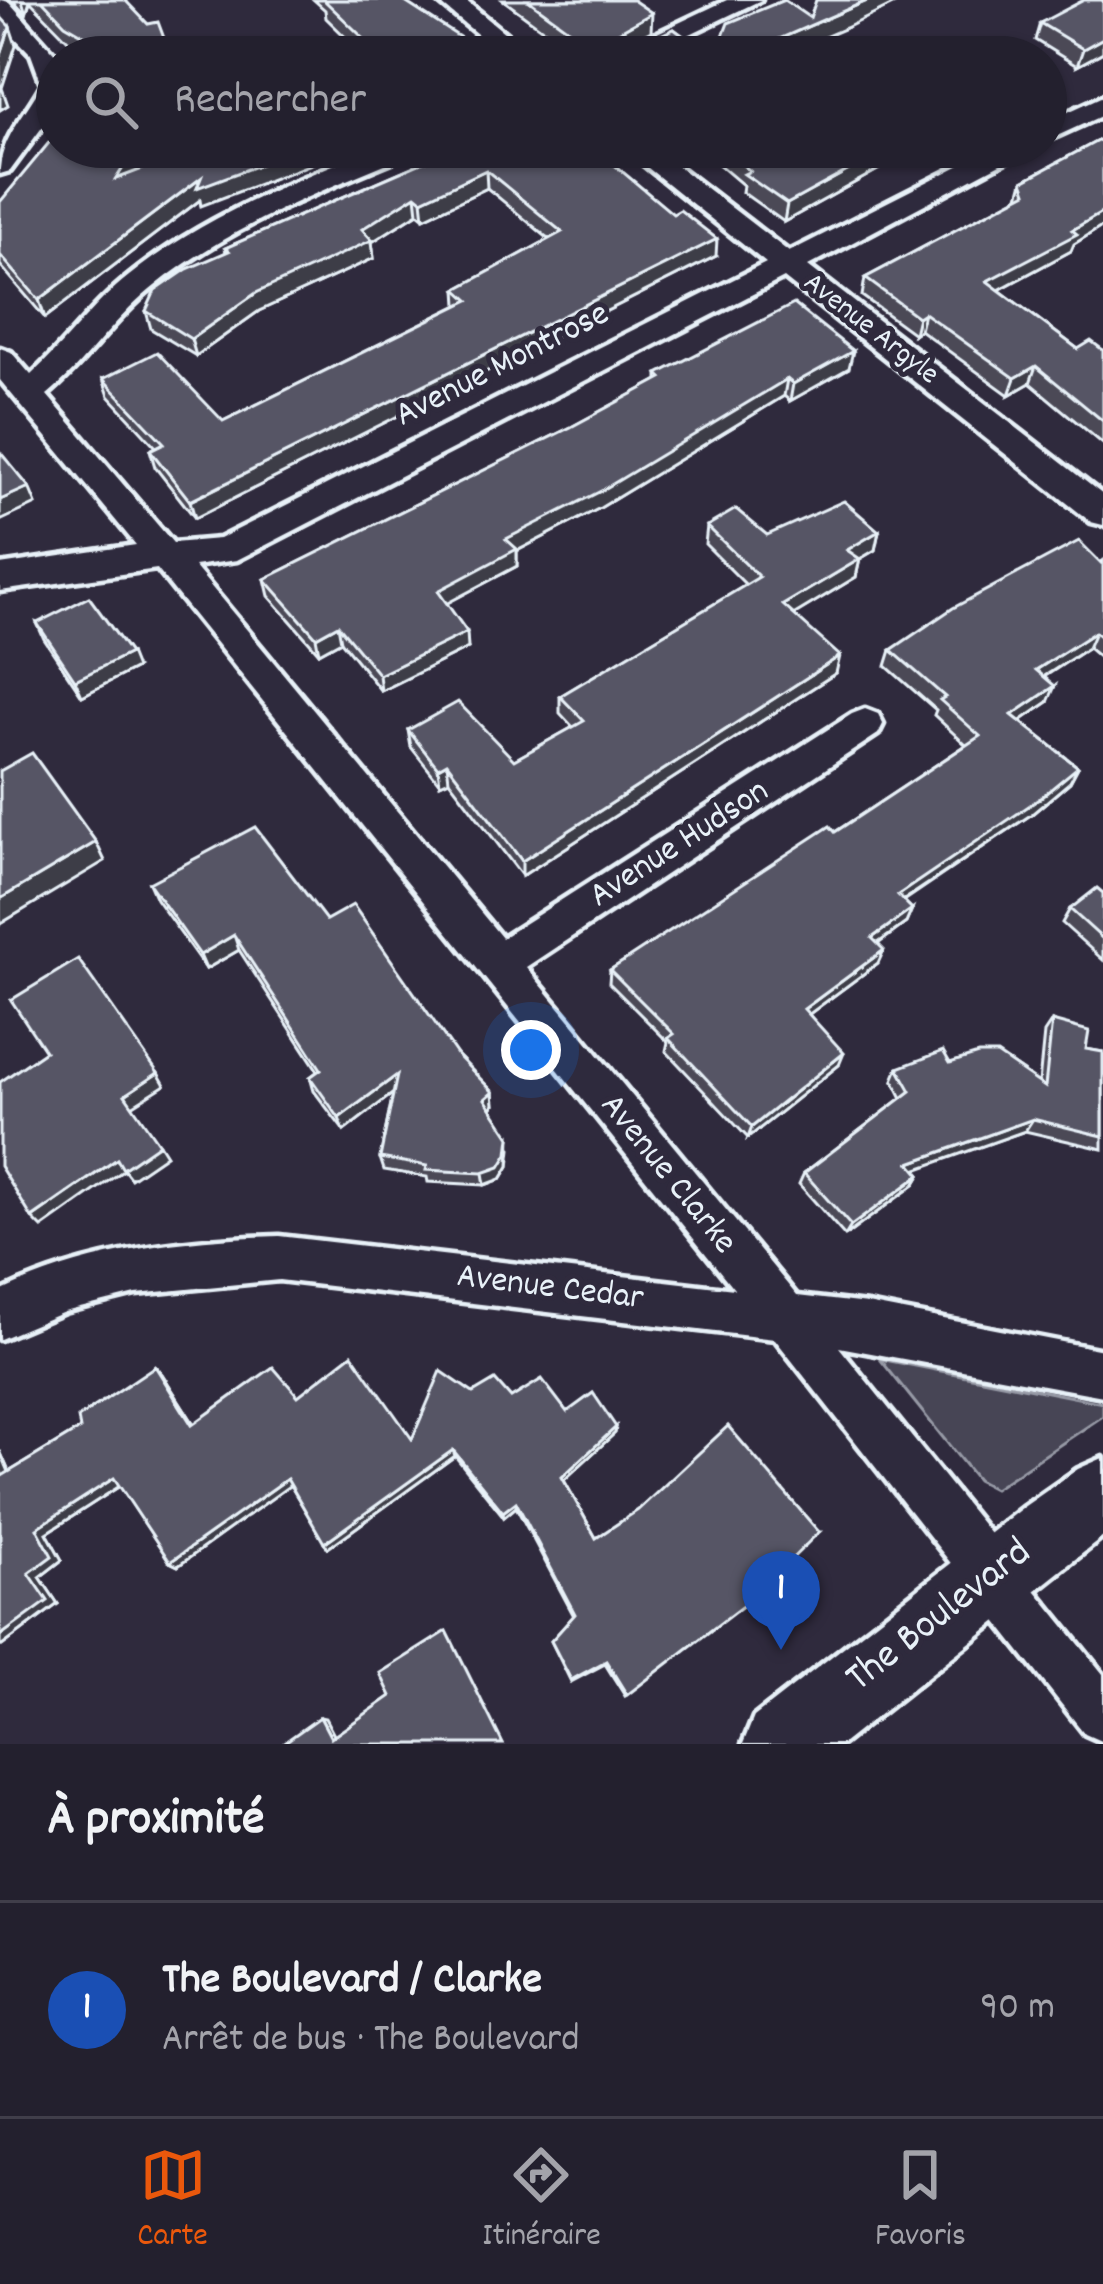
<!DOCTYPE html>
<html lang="fr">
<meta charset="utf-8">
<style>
body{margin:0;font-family:Dekko,sans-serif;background:#2f2d3a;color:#f1f3f6}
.you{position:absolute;left:531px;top:1050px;width:42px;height:42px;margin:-30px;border:9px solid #fff;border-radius:50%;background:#1a73e8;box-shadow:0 0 0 18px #1a73e833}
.badge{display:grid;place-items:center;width:78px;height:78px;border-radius:50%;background:#ea580c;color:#fff;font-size:39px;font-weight:700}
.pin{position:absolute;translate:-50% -99px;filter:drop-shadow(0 3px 6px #0008)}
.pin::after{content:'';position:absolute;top:63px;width:42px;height:36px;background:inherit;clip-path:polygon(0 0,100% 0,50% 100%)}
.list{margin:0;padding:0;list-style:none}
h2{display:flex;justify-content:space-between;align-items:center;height:156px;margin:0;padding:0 48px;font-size:51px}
h2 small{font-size:39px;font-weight:400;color:#a3a3aa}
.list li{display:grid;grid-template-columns:78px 1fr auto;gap:36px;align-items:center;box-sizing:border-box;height:216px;padding:0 48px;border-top:3px solid #403e4a}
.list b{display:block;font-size:45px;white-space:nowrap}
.list p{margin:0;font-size:39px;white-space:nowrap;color:#a3a3aa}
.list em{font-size:39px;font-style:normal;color:#a3a3aa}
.icon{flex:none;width:66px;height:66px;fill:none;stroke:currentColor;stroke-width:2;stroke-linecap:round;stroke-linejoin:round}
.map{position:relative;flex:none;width:1103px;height:1744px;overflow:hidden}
.search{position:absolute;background:#23202e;box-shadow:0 3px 9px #0004;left:36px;right:36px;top:36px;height:132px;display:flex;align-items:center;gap:30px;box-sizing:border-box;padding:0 42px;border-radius:66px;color:#a3a3aa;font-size:45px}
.sheet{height:372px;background:#23202e}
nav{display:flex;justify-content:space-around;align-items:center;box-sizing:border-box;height:168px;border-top:3px solid #403e4a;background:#23202e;font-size:33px;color:#a3a3aa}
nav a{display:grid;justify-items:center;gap:6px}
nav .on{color:#ea580c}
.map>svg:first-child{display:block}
</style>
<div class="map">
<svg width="1103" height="1744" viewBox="0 0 1103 1744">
<rect width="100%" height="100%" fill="#2f2a3d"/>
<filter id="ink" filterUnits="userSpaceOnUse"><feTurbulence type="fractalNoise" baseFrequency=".00833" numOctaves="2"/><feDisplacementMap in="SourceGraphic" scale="24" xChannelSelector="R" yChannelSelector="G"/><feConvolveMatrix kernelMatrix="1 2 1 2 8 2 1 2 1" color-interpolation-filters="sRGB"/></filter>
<g filter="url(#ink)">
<!-- green -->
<path fill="#464455" stroke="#979aa6" stroke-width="3" d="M880,1359L1103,1403V1416L994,1489L977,1480Z"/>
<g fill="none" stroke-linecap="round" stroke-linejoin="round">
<!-- minor casing -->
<g stroke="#e8f1f8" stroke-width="9">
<g id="minor">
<path d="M0,0L9,2L58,57L57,107L10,171L0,174C0,138 25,116 42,84L31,54L0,22Z"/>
<path d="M436,0H465L534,57H505Z"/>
<path d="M727,0H761L642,57H607Z"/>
<path d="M1103,96V115L1046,141V122Z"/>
<path d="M377,147H415L411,153C321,191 226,227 150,290C112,321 85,364 47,395L173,543L219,539L766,263L622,147H653L789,252L996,147H1032L808,266L1103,495V525L1091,522L784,278L237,560L194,566L502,938L852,714L865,709L878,714L883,724L878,734L526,967L797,1296L867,1304L1103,1350V1396L839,1347L1103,1674V1742L1085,1734L775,1339L279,1280L136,1294L64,1312L0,1339V1292C87,1250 183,1239 279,1236L734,1289L157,569L0,591V565L136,545L0,380V348L11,352L31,375C65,344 92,305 129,276C202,217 291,182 377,147Z"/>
</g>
</g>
<!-- secondary casing -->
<g stroke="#e8f1f8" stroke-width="9">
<path id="secondary" d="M1103,1458V1537L842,1744H743L754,1717L1022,1508L1078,1469Z"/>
</g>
<!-- minor -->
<use href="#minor" fill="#2f2a3d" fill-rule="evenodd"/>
<!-- secondary -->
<use href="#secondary" fill="#2f2a3d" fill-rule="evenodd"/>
</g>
<!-- wall -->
<g fill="#4b4957" stroke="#e8f1f8" stroke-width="3">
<path d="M13,0H125L171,57H96L70,42L30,1L26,14Z"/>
<path d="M314,0H402L485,57H366L326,18L325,10Z"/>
<path d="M503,0H633L651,31L604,57L579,56Z"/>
<path d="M1103,0V52L1077,66L1035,40L1040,23Z"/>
<path d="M674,29L712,57H643L644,43Z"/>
<path d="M1103,138V226L1074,244L1071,251L999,290L1078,349L1103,350V444L1030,383L1009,395L920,330L914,334L862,296L865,278L1019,196L1023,181Z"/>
<path d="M57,147H152L136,172L201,147V206L200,200L45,318L0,265V202Z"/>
<path d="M458,147L716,256L195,518L155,467L150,450L156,447L109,396L103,379L223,421L458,305L457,289L549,239L487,188L424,218L418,213L372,242L374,258L259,311L196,356L151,329L146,311L226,252L225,248Z"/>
<path d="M698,147H919L784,222L742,192L743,185Z"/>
<path d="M849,368L790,401L784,396L600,508L517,551V566L447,603L468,648L381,691L341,641L319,653L269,596L265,579L571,427L658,380V374Z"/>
<path d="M707,526L767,535L879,531L875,550L860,559L856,577L794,614L836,673L522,876L449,780L440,784L411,747L408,730L514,760L573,727L560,713V696L746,585L705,544Z"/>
<path d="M1103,561V661L1088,648L1044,677L1048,702L1020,721L1078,767L1070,782L1032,814L904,901L912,909L906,923L878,944V963L809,1014L839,1065L748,1138L666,1051L668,1042L609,983L610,970L835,832L966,745L934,715L936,710L886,666L891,650Z"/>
<path d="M37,623L136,668L82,696L44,639Z"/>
<path d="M149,883L326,920L493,1092L494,1105L491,1108L511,1149L509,1166L501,1179L485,1185L428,1182L427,1177L384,1170L380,1158L393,1093L344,1131L314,1091L310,1077L318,1071L239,950L206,969L156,899Z"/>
<path d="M1103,893V960L1062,923L1070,909Z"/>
<path d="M1052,1021L1086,1049L1103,1052V1149L1025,1131L915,1169L920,1175L914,1185L845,1236L799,1184L804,1173L902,1098L893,1080L898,1068L950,1063L1039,1083L1044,1033Z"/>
<path d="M155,1366L162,1374L194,1424L298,1396L412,1439L473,1393L511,1398L616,1427L615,1433L564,1480L596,1538L819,1532L625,1696L605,1664L571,1682L551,1641L574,1616L516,1507L504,1517L455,1456L328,1548L290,1485L178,1566L170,1562L120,1486L47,1533L62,1560L40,1577L58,1604L2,1646H0V1451L9,1472L80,1429Z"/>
</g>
<!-- shaded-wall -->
<g fill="#3d3c47" stroke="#e8f1f8" stroke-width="3">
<path d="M22,0L30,1L26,14Z"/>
<path d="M869,0H903L846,28L778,57H738Z"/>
<path d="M652,13L651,31L603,57L604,40Z"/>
<path d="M10,27L16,45L2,88L8,105L0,110V57Z"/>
<path d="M1103,38V52L1077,66L1083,49Z"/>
<path d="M136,147H152L121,197L116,179Z"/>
<path d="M307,147H356L201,206L200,200L45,318L39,300L201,178Z"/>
<path d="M891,147H919L784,222L787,204Z"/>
<path d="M486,170L487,188L424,218L422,200Z"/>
<path d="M416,195L418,213L372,242L374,258L259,311L196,356L191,339L256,293Z"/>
<path d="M1103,212V226L1074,244L1071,251L982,299L987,281Z"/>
<path d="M717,239L716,256L195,518L190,501Z"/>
<path d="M924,313L920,330L914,334L918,317Z"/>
<path d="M853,351L849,368L790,401L793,384Z"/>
<path d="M1036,366L1030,383L1009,395L1015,378Z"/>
<path d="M787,379L784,396L600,508L517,551V566L440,607L438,591L506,539Z"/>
<path d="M29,487L36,504L0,521V500Z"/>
<path d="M879,531L875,550L843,569L847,550Z"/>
<path d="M860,559L856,577L780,623L783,605Z"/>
<path d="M338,625L341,641L319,653L316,637Z"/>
<path d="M467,632L468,648L381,691L379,675Z"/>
<path d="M1095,632L1088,648L1029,686L1036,670Z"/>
<path d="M130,653L136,668L82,696L75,680Z"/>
<path d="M840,656L836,673L522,876V861Z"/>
<path d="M1055,686L1048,702L1006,731L1012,715Z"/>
<path d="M447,763L449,780L440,784L438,768Z"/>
<path d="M1078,767L1070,782L1032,814L892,908L898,895Z"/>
<path d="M96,842L105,861L0,924V899Z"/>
<path d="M912,909L906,923L867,951L872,938Z"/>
<path d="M234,935L239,950L206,969L200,955Z"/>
<path d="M884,950L878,963L800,1021L804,1009Z"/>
<path d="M844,1053L839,1065L748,1138L752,1127Z"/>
<path d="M158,1073L165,1085L132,1106L125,1095Z"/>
<path d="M397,1075L400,1088L344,1131L339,1118Z"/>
<path d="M493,1092L494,1105L487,1111L485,1099Z"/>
<path d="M1033,1119L1025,1131L904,1174L910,1163Z"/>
<path d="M510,1137L509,1166L501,1179L485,1185L483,1173Z"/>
<path d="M159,1144L166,1155L131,1179L124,1170L42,1228L32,1218L117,1159Z"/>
<path d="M920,1175L914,1185L845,1236L851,1226Z"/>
<path d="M155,1366L162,1374L199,1432L192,1425Z"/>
<path d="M616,1427L615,1433L562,1482V1477Z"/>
<path d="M453,1450L455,1456L328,1548L324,1543Z"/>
<path d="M0,1451L13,1481L2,1476L0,1470Z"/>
<path d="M114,1478L123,1484L47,1533L62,1560L40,1577L58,1604L2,1646H0V1636L29,1573L37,1528Z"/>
<path d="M287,1479L292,1484L178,1566L170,1562Z"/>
<path d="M516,1502V1507L504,1517L503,1512Z"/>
<path d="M320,1717L325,1718L336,1739L331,1738Z"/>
</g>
<!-- building -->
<g fill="#575565" stroke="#e8f1f8" stroke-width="3">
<path d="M42,0H125L148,24L158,22L171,57H109L113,52L65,24Z"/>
<path d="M324,0H402L464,40L485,57H383Z"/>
<path d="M528,0H633L652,13L604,40L579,37Z"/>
<path d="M784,0L810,18L816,0H869L738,57H715L728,23Z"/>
<path d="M1084,0H1103V38L1083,49L1040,23Z"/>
<path d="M0,16L10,27L0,57Z"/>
<path d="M674,29L712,57H660L679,46L644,43Z"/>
<path d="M57,133V147H136L116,179L201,147H307L197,188L201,178L39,300L0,255V202Z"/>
<path d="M1103,138V212L1072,230L1077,234L987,281L1078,349L1091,341L1103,350V421L1036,366L1015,378L924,313L918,317L865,278L1027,192L1023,181Z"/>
<path d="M458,147H593L673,214L680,210L717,239L190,501L150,450L164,443L103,379L157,352L223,421L469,300L457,289L562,232L486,170L422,200L416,195L362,229L372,240L256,293L191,339L146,311L155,291L187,269L229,251L225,248Z"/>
<path d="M722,147H891L787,204L744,174L750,171Z"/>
<path d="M794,304L853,351L793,384L787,379L601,491L506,539L517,549L438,591L467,632L379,675L338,625L316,637L265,579L571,427L662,378L658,374Z"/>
<path d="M0,452L29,487L0,500Z"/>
<path d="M844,501L879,531L847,550L860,559L783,605L840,656L522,861L447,763L438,768L408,730L458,702L514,760L584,721L560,696L759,577L707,526L736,509L767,535Z"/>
<path d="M1079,541L1101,563L1103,561V639L1095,632L1036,670L1055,686L1012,715L1078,767L1039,799L898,895L912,909L872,938L884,950L804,1009L844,1053L752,1127L668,1038L674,1034L610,970L830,826L835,832L980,736L940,700L945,697L891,650L953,608Z"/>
<path d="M89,597L130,653L75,680L37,623Z"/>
<path d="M32,753L96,842L0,899V771Z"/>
<path d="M255,827L326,920L353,905L458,1056L493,1092L485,1099L510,1137L508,1154L500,1167L483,1173L426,1170L427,1166L380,1158L397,1075L339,1118L310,1077L321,1069L234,935L200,955L149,883Z"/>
<path d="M1097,888L1103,893V939L1070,909Z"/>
<path d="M78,959L158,1073L125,1095L159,1144L123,1169L117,1159L32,1218L0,1166V1082L45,1051L11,1000Z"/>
<path d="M1052,1021L1089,1031L1086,1049L1103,1052V1136L1033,1119L910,1163L920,1175L851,1226L804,1173L911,1091L898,1068L943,1051L950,1063L978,1054H997L1045,1087Z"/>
<path d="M352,1354L412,1439L441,1371L473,1393L495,1380L511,1398L542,1379L567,1412L593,1393L616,1427L562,1477L596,1538L638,1510L728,1426L819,1532L749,1601L627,1695L606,1661L571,1680L551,1641L575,1614L516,1502L503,1512L453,1450L324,1543L287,1479L170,1562L114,1478L37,1528L52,1556L29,1573L48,1601L0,1636V1470L2,1476L80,1429L78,1418L155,1366L192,1425L273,1367L298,1396Z"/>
<path d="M447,1631L503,1744H282L320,1717L331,1738L391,1696L380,1673Z"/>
</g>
</g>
<g text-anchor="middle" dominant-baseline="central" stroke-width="10" stroke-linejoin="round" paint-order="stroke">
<!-- far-street labels -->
<g font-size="30" fill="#e8f1f8" stroke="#2f2a3d">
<text transform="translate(870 330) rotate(38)">Avenue Argyle</text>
</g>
<!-- street labels -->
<g font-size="36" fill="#e8f1f8" stroke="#2f2a3d">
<text transform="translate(503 366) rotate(-27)">Avenue Montrose</text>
<text transform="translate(680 845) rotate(-33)">Avenue Hudson</text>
<text transform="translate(667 1175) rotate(51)">Avenue Clarke</text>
<text transform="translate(550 1289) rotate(7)">Avenue Cedar</text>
</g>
<!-- near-street labels -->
<g font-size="42" fill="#e8f1f8" stroke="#2f2a3d">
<text transform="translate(940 1617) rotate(-38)">The Boulevard</text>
</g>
</g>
</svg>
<div class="you"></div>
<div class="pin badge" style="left:781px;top:1650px;background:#1a4fb4">1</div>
<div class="search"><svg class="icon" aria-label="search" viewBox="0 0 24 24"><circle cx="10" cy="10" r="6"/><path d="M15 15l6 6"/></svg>Rechercher</div>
</div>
<section class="sheet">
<h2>À proximité<small></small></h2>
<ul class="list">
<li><span class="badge" style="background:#1a4fb4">1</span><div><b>The Boulevard / Clarke</b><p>Arrêt de bus · The Boulevard</p></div><em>90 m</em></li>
</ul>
</section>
<nav>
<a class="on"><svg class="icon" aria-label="map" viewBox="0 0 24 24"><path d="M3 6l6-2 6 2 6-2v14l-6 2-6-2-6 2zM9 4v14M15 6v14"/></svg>Carte</a>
<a><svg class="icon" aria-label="directions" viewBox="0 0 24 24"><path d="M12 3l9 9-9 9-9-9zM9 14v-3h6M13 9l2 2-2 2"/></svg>Itinéraire</a>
<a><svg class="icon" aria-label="saved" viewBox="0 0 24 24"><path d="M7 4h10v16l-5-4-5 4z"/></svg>Favoris</a>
</nav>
